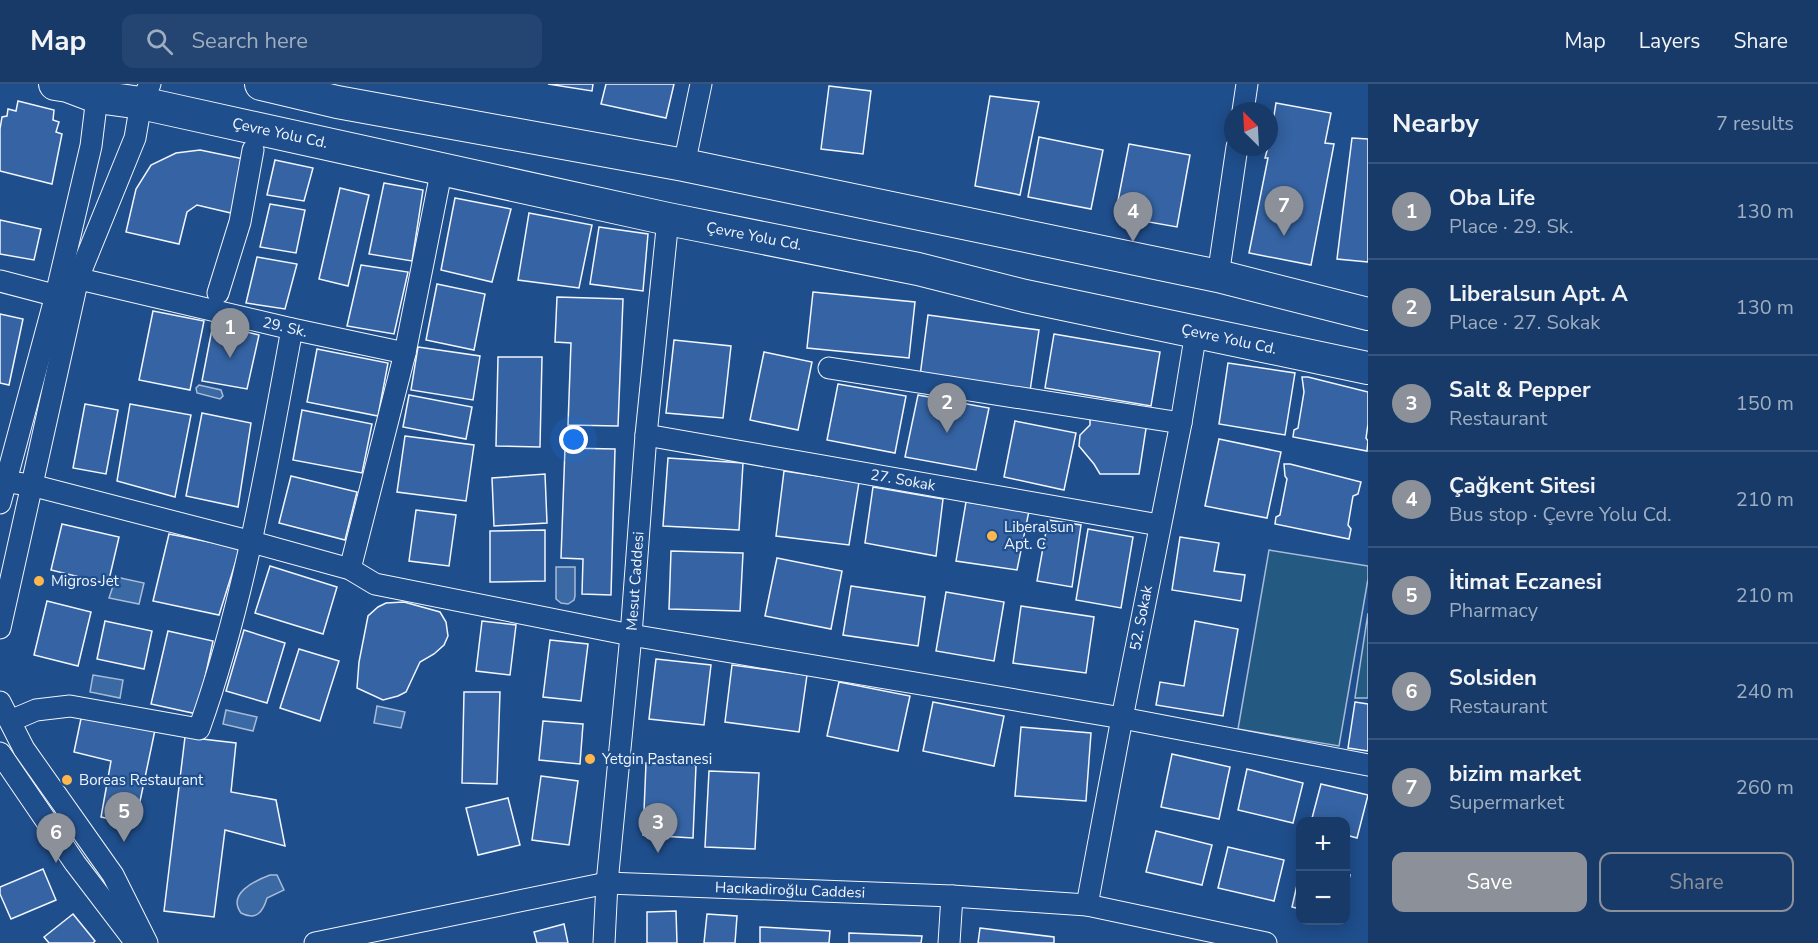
<!DOCTYPE html>
<meta charset="utf-8">
<style>
body{margin:0;font-family:"Nunito Sans",sans-serif;background:#244571;color:#f1f3f6}
.controls{position:absolute;right:18px;bottom:18px;display:grid;overflow:hidden;border-radius:12px;box-shadow:0 3px 15px #0003}
.controls button{width:54px;height:54px;display:grid;place-items:center;padding:0;border:0;border-bottom:2px solid #36547d;background:#173a69;color:#f1f3f6;font:30px sans-serif}
.compass{position:absolute;left:1224px;top:18px;width:54px;height:54px;border-radius:50%;background:#173a69;box-shadow:0 3px 15px #0003;rotate:336deg}
.you{position:absolute;left:574px;top:356px;width:21px;height:21px;margin:-15px;border:4px solid #fff;border-radius:50%;background:#1a73e8;box-shadow:0 0 0 9px #1a73e833}
.badge{display:grid;place-items:center;width:39px;height:39px;border-radius:50%;background:#8c9099;color:#fff;font-size:20px;font-weight:700}
.pin{position:absolute;translate:-50% -50px;filter:drop-shadow(0 2px 3px #0008)}
.pin::after{content:'';position:absolute;top:32px;width:21px;height:18px;background:inherit;clip-path:polygon(0 0,100% 0,50% 100%)}
.list{margin:0;padding:0;list-style:none}
h2{display:flex;justify-content:space-between;align-items:center;height:78px;margin:0;padding:0 24px;font-size:26px}
h2 small{font-size:20px;font-weight:400;color:#9eadc0}
.list li{display:grid;grid-template-columns:39px 1fr auto;gap:18px;align-items:center;box-sizing:border-box;height:96px;padding:0 24px;border-top:2px solid #36547d}
.list b{display:block;font-size:22px;white-space:nowrap}
.list p{margin:0;font-size:20px;white-space:nowrap;color:#9eadc0}
.list em{font-size:20px;font-style:normal;color:#9eadc0}
.actions{display:flex;gap:12px;padding:18px 24px}
.actions a{flex:1;padding:14px 0;border:2px solid #8c9099;border-radius:12px;text-align:center;font-size:21px;color:#8c9099}
.actions .main{background:#8c9099;color:#fff}
.icon{flex:none;width:33px;height:33px;fill:none;stroke:currentColor;stroke-width:2;stroke-linecap:round;stroke-linejoin:round}
.map{position:relative;flex:none;width:1368px;height:859px;overflow:hidden}
header{display:flex;align-items:center;gap:36px;box-sizing:border-box;height:84px;padding:0 30px;background:#173a69;border-bottom:2px solid #36547d}
header strong{font-size:28px}
nav{display:flex;gap:33px;margin-inline-start:auto;font-size:21px}
.search{width:420px;height:54px;background:#244571;display:flex;align-items:center;gap:15px;box-sizing:border-box;padding:0 21px;border-radius:12px;color:#9eadc0;font-size:22px}
main{display:flex}
aside{flex:1;background:#173a69}
.map>svg:first-child{display:block}
</style>
<header>
<strong>Map</strong>
<div class="search"><svg class="icon" aria-label="search" viewBox="0 0 24 24"><circle cx="10" cy="10" r="6"/><path d="M15 15l6 6"/></svg>Search here</div>
<nav><a>Map</a><a>Layers</a><a>Share</a></nav>
</header>
<main>
<div class="map">
<svg width="1368" height="859" viewBox="0 0 1368 859">
<rect width="100%" height="100%" fill="#1f4e8c"/>
<!-- green -->
<g fill="#245a82" stroke="#a8bbd7" stroke-width="1.5">
<path d="M1269,466L1368,482V495L1339,662L1238,645Z"/>
<path d="M1368,529V614H1355Z"/>
</g>
<!-- water -->
<g fill="#3b69a3" stroke="#a8bbd7" stroke-width="1.5">
<path d="M199,301L221,306L223,312L220,315L197,309L196,304Z"/>
<path d="M556,483H575V512L574,516L568,520L561,519L556,515Z"/>
<path d="M116,493L144,499L139,520L109,514Z"/>
<path d="M93,591L123,596L120,614L90,608Z"/>
<path d="M377,622L405,628L401,644L374,639Z"/>
<path d="M226,626L257,633L253,647L223,640Z"/>
<path d="M270,791H277L284,806L267,814C263,828 256,837 241,829C227,810 254,797 270,791Z"/>
</g>
<!-- building -->
<g fill="#3563a3" stroke="#f2f6ff" stroke-width="1.5">
<path d="M548,0H593L592,7Z"/>
<path d="M606,0H674L666,34L601,20Z"/>
<path d="M829,2L871,7L863,70L821,65Z"/>
<path d="M990,12L1039,18L1020,111L975,102Z"/>
<path d="M18,17L54,26L53,36L59,38L56,48L62,50L52,100L0,87V45L2,33L7,32L8,25L16,27Z"/>
<path d="M1276,19L1331,29L1325,59L1334,60L1311,181L1249,169L1268,74H1265L1268,63H1269Z"/>
<path d="M1039,53L1103,66L1091,125L1028,113Z"/>
<path d="M1352,54L1368,55V178L1337,175Z"/>
<path d="M1129,60L1190,71L1177,143L1115,132Z"/>
<path d="M200,66L244,75L231,129L197,121L187,128L179,160L126,148L136,105L151,81L176,69Z"/>
<path d="M275,76L313,84L304,117L267,111Z"/>
<path d="M384,99L423,106L412,177L369,170Z"/>
<path d="M340,104L369,111L348,202L319,195Z"/>
<path d="M455,114L511,125L492,198L441,186Z"/>
<path d="M270,120L305,126L296,169L260,163Z"/>
<path d="M529,129L592,141L579,204L518,196Z"/>
<path d="M0,136L41,145L34,176L0,170Z"/>
<path d="M599,143L648,150L643,207L590,200Z"/>
<path d="M257,173L297,180L285,225L246,219Z"/>
<path d="M361,181L408,188L394,250L347,242Z"/>
<path d="M437,200L485,210L474,266L426,256Z"/>
<path d="M813,208L915,218L909,274L807,264Z"/>
<path d="M557,213L623,215L618,342L568,341L571,259L555,258Z"/>
<path d="M153,227L204,237L190,306L139,296Z"/>
<path d="M0,230L23,235L9,301L0,299Z"/>
<path d="M928,231L1039,246L1030,307L920,292Z"/>
<path d="M213,240L259,251L247,305L202,297Z"/>
<path d="M1054,250L1160,268L1151,322L1045,304Z"/>
<path d="M674,256L731,262L723,334L666,329Z"/>
<path d="M418,263L480,272L473,316L411,306Z"/>
<path d="M317,265L388,279L378,332L307,318Z"/>
<path d="M764,268L812,278L798,346L750,336Z"/>
<path d="M498,273H542L540,363L496,362Z"/>
<path d="M1228,279L1295,289L1285,351L1219,340Z"/>
<path d="M1302,293H1308L1368,308V340L1366,354L1368,357L1367,367L1293,353L1294,346L1298,344L1304,308Z"/>
<path d="M838,300L906,312L895,369L827,356Z"/>
<path d="M409,311L472,323L466,355L403,343Z"/>
<path d="M918,311L989,324L976,386L905,373Z"/>
<path d="M85,320L118,326L106,390L73,384Z"/>
<path d="M130,320L191,331L175,413L117,397Z"/>
<path d="M302,326L372,340L362,389L293,376Z"/>
<path d="M202,329L251,339L238,423L186,412Z"/>
<path d="M1090,329L1147,338L1139,390H1100L1094,380L1079,362L1080,351L1090,341Z"/>
<path d="M1015,337L1076,349L1064,406L1004,393Z"/>
<path d="M405,352L474,361L466,417L397,408Z"/>
<path d="M1219,355L1281,368L1267,434L1205,422Z"/>
<path d="M565,364L615,365L611,511L582,510L583,475L561,474Z"/>
<path d="M668,374L743,379L739,446L663,442Z"/>
<path d="M1284,380H1290L1361,398L1358,410L1353,412L1348,441L1351,445L1349,455L1275,440L1276,433L1280,431L1287,395L1285,392Z"/>
<path d="M784,387L859,398L849,461L776,452Z"/>
<path d="M545,390L547,439L494,442L492,394Z"/>
<path d="M291,392L357,408L345,456L279,439Z"/>
<path d="M873,403L943,415L936,472L865,459Z"/>
<path d="M966,418L1029,427L1017,486L956,477Z"/>
<path d="M416,426L456,431L449,482L409,477Z"/>
<path d="M1048,436L1081,441L1072,503L1037,497Z"/>
<path d="M62,440L119,453L108,500L51,486Z"/>
<path d="M1088,445L1133,453L1121,524L1076,516Z"/>
<path d="M545,446V497L490,498V447Z"/>
<path d="M169,450L240,464L219,531L153,517Z"/>
<path d="M1180,453L1219,459L1214,487L1245,491L1241,517L1172,506Z"/>
<path d="M671,467L743,469L740,527L669,525Z"/>
<path d="M777,474L842,487L831,545L765,532Z"/>
<path d="M270,482L337,503L323,550L255,529Z"/>
<path d="M851,502L925,513L918,562L843,551Z"/>
<path d="M946,508L1004,518L994,577L936,567Z"/>
<path d="M47,517L91,528L78,582L34,571Z"/>
<path d="M404,518L440,528L446,538L448,552L444,561L434,570L420,578L406,608L398,612L383,616L357,604L359,578L368,532L378,523L386,519Z"/>
<path d="M1021,522L1094,533L1086,589L1013,579Z"/>
<path d="M105,537L152,547L144,585L97,575Z"/>
<path d="M482,537L516,541L510,591L476,587Z"/>
<path d="M1195,537L1238,545L1223,632L1156,621L1160,598L1184,602Z"/>
<path d="M244,546L285,559L267,619L226,607Z"/>
<path d="M168,547L213,557L197,630L151,620Z"/>
<path d="M550,556L588,560L581,617L543,613Z"/>
<path d="M299,565L339,577L320,637L280,624Z"/>
<path d="M656,575L711,581L704,641L649,635Z"/>
<path d="M732,581L807,591L799,648L725,638Z"/>
<path d="M839,598L910,612L898,667L827,652Z"/>
<path d="M464,608H500L497,700L462,699Z"/>
<path d="M933,618L1004,632L994,682L923,667Z"/>
<path d="M1355,618L1368,620V667L1348,664Z"/>
<path d="M82,630L155,646L135,741L101,733L111,677L74,668Z"/>
<path d="M543,637L583,640L580,680L539,676Z"/>
<path d="M1021,643L1091,649L1086,717L1015,712Z"/>
<path d="M185,653L236,659L231,708L276,716L285,762L225,746L214,833L164,827Z"/>
<path d="M1172,670L1230,683L1219,735L1161,723Z"/>
<path d="M646,679L696,681L693,754L643,751Z"/>
<path d="M1247,685L1303,699L1293,739L1238,726Z"/>
<path d="M709,687L759,689L755,765L705,763Z"/>
<path d="M541,692L578,697L569,761L532,756Z"/>
<path d="M1321,700L1368,711L1357,754L1346,751V738H1311Z"/>
<path d="M508,714L520,761L478,771L466,724Z"/>
<path d="M1156,747L1212,761L1202,801L1146,788Z"/>
<path d="M1228,763L1284,776L1274,817L1218,804Z"/>
<path d="M43,785L56,816L11,835L0,810V803Z"/>
<path d="M1300,788V825L1292,823Z"/>
<path d="M1346,791H1350L1346,808Z"/>
<path d="M676,827L677,859H647V828Z"/>
<path d="M73,830L95,857L93,859H49L44,853Z"/>
<path d="M707,830L737,832L735,859H704Z"/>
<path d="M564,840L568,859H537L534,848Z"/>
<path d="M760,843L830,847L829,859H760Z"/>
<path d="M980,844L1054,853V859H978Z"/>
<path d="M849,849L922,852L921,859H849Z"/>
</g>
<g fill="none" stroke-linecap="round" stroke-linejoin="round">
<!-- minor casing -->
<g stroke="#f2f6ff" stroke-width="23">
<g id="minor">
<path d="M1243,27L1247,0"/>
<path d="M684,81L701,0"/>
<path d="M67,192L292,245L405,269"/>
<path d="M1218,192L1237,63"/>
<path d="M0,197L69,215"/>
<path d="M218,209L240,138L253,66"/>
<path d="M829,284L1181,339"/>
<path d="M646,351L1159,441"/>
<path d="M0,397L31,401L252,458L350,485L375,500L631,551L1122,634L1368,681"/>
<path d="M0,419L56,211L91,62L97,13L103,4"/>
<path d="M350,485L405,269L442,84"/>
<path d="M0,544L78,194L135,54L141,19L150,0"/>
<path d="M0,618L24,665L113,791L147,859"/>
<path d="M10,637L36,626L70,622L199,645C245,516 267,379 292,245"/>
<path d="M0,669L75,779L136,859"/>
<path d="M1087,821L1122,634L1181,339L1196,248"/>
<path d="M315,859L607,799L952,812L1087,821L1266,859"/>
<path d="M604,859L607,799L631,551L646,351L668,135"/>
<path d="M949,859L952,812"/>
</g>
</g>
<!-- highway casing -->
<g stroke="#f2f6ff" stroke-width="34">
<g id="highway">
<path d="M55,0L68,2L97,13L141,19L668,135L918,185L1025,212L1368,284"/>
<path d="M261,0L337,18L684,81L1218,192L1368,230"/>
</g>
</g>
<!-- minor -->
<use href="#minor" stroke="#1f4e8c" stroke-width="21"/>
<!-- highway -->
<use href="#highway" stroke="#1f4e8c" stroke-width="32"/>
</g>
<!-- markers -->
<g fill="#ffb74d" stroke="#1f4e8c" stroke-width="2">
<circle cx="992" cy="452" r="6"/>
<circle cx="39" cy="497" r="6"/>
<circle cx="590" cy="675" r="6"/>
<circle cx="67" cy="696" r="6"/>
</g>
<g text-anchor="middle" dominant-baseline="central" stroke-width="4.5" stroke-linejoin="round" paint-order="stroke">
<!-- street labels -->
<g font-size="15" fill="#f2f6ff" stroke="#1f4e8c">
<text transform="translate(280 49) rotate(12)">Çevre Yolu Cd.</text>
<text transform="translate(754 152) rotate(11)">Çevre Yolu Cd.</text>
<text transform="translate(285 243) rotate(13)">29. Sk.</text>
<text transform="translate(1229 255) rotate(12)">Çevre Yolu Cd.</text>
<text transform="translate(903 396) rotate(10)">27. Sokak</text>
<text transform="translate(635 497) rotate(-86)">Mesut Caddesi</text>
<text transform="translate(1141 534) rotate(-79)">52. Sokak</text>
<text transform="translate(790 806) rotate(2)">Hacıkadiroğlu Caddesi</text>
</g>
<!-- poi labels -->
<g font-size="15" fill="#f2f6ff" stroke="#1f4e8c" text-anchor="start">
<text x="1004" y="443">Liberalsun<tspan x="1004" dy="17">Apt. C</tspan></text>
<text x="51" y="497">Migros Jet</text>
<text x="602" y="675">Yetgin Pastanesi</text>
<text x="79" y="696">Boreas Restaurant</text>
</g>
</g>
</svg>
<div class="controls">
<button>+</button>
<button>−</button>
</div>
<svg class="compass" viewBox="-18 -18 36 36"><path d="M0-13l5 13h-10z" fill="#e53935"/><path d="M0 13l5-13h-10z" fill="#9eadc0"/></svg>
<div class="you"></div>
<div class="pin badge" style="left:230px;top:274px">1</div>
<div class="pin badge" style="left:947px;top:349px">2</div>
<div class="pin badge" style="left:658px;top:769px">3</div>
<div class="pin badge" style="left:1133px;top:158px">4</div>
<div class="pin badge" style="left:124px;top:758px">5</div>
<div class="pin badge" style="left:56px;top:779px">6</div>
<div class="pin badge" style="left:1284px;top:152px">7</div>
</div>
<aside>
<h2>Nearby<small>7 results</small></h2>
<ul class="list">
<li><span class="badge">1</span><div><b>Oba Life</b><p>Place · 29. Sk.</p></div><em>130 m</em></li>
<li><span class="badge">2</span><div><b>Liberalsun Apt. A</b><p>Place · 27. Sokak</p></div><em>130 m</em></li>
<li><span class="badge">3</span><div><b>Salt &amp; Pepper</b><p>Restaurant</p></div><em>150 m</em></li>
<li><span class="badge">4</span><div><b>Çağkent Sitesi</b><p>Bus stop · Çevre Yolu Cd.</p></div><em>210 m</em></li>
<li><span class="badge">5</span><div><b>İtimat Eczanesi</b><p>Pharmacy</p></div><em>210 m</em></li>
<li><span class="badge">6</span><div><b>Solsiden</b><p>Restaurant</p></div><em>240 m</em></li>
<li><span class="badge">7</span><div><b>bizim market</b><p>Supermarket</p></div><em>260 m</em></li>
</ul>
<div class="actions"><a class="main">Save</a><a>Share</a></div>
</aside>
</main>
